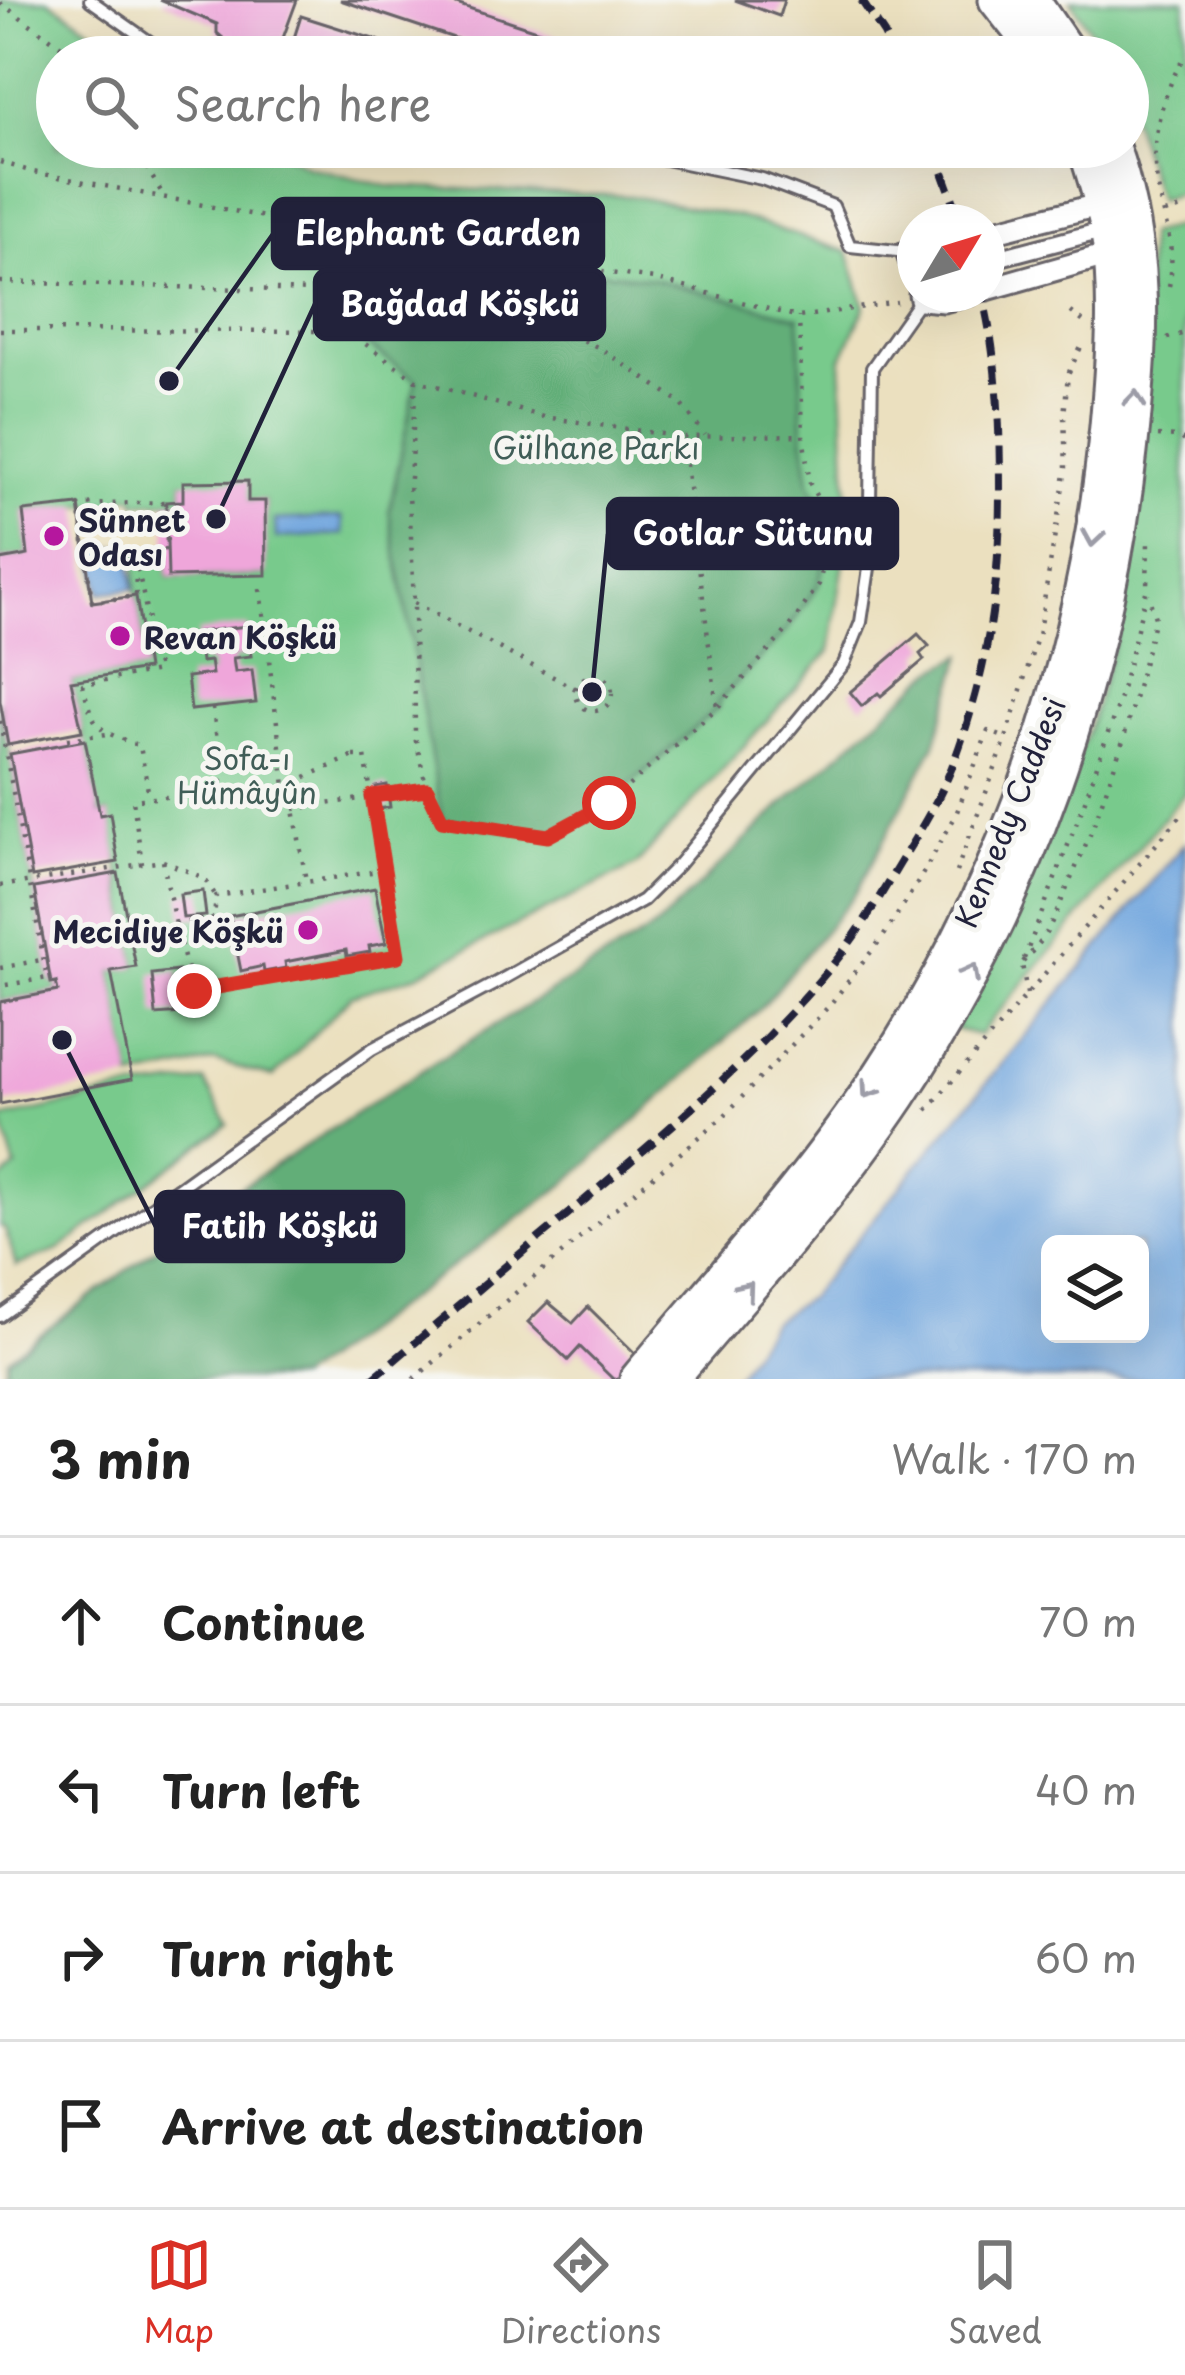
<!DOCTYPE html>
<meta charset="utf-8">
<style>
body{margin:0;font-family:"Playpen Sans",sans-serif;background:#f2f2f2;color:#222}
.controls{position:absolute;right:36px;bottom:36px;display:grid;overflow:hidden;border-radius:18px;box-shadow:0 12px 48px #0002}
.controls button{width:108px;height:108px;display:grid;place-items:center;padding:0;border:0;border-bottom:3px solid #e0e0e0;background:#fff;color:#222;font:60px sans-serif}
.compass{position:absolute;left:897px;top:204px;width:108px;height:108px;border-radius:50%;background:#fff;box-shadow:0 12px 48px #0002;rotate:52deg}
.stop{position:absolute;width:36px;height:36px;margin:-27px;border:9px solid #d93025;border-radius:50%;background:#fff}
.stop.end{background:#d93025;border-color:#fff;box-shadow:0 3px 12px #0008}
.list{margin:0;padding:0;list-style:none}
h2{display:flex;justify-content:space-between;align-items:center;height:156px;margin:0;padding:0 48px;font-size:51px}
h2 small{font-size:39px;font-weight:400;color:#767676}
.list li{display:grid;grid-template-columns:78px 1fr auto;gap:36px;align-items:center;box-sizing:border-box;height:168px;padding:0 48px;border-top:3px solid #e0e0e0}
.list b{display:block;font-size:45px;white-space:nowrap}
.list em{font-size:39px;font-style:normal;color:#767676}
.icon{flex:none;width:66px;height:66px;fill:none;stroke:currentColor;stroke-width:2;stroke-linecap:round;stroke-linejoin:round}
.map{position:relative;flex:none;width:1185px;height:1379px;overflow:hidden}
.search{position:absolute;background:#fff;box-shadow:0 12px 48px #0002;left:36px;right:36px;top:36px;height:132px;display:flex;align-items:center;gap:30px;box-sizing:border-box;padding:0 42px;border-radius:66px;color:#767676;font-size:45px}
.sheet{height:828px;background:#fff}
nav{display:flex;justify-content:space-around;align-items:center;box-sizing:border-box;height:168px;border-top:3px solid #e0e0e0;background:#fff;font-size:33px;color:#767676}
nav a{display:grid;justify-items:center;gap:6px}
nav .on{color:#d93025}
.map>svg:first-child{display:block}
</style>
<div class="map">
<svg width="1185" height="1379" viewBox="0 0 1185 1379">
<rect width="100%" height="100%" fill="#f6f6f2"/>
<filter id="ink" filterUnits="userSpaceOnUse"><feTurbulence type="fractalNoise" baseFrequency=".00833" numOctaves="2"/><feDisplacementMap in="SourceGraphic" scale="24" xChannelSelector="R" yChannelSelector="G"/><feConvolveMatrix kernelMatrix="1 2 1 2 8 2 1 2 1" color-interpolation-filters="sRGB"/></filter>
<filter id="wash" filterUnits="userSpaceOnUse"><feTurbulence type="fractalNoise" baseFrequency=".004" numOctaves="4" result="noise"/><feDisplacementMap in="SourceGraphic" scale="48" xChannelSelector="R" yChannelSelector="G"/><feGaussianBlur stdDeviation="2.7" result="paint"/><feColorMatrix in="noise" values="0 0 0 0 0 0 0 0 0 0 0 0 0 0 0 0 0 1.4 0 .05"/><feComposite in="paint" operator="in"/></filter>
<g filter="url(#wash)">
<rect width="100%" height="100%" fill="#ebe0bf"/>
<!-- green -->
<g fill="#78ca8c" stroke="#4d7664" stroke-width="3">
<path d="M0,0H49L133,57H57V147H273L307,166L387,186L631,196L737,216L848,252L865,307L841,360L849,530L830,651L636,865L414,976L351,996L273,1077L215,1061L132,1079L111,971L136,966L109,813L100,815L71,681L147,668L136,596L135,551L167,549L168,577L265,575V501H248L183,482V501L136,503L135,497H122L121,503L24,511L28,555L0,560Z"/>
<path d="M1071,0H1185V192L1158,200L1128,108V57H1107Z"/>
<path d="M1185,224V793L979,1035L955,1029L1087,734L1116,638L1133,541L1148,234Z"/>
<path d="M0,701L51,982H56L58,991L0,1002Z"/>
<path d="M204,1081L228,1124L59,1250L16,1266L5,1229L0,1226V1181L16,1168L1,1119L119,1092Z"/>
</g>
<!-- forest -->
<g fill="#62ae78" stroke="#42685a" stroke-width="3">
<path d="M381,240L654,279L799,317L803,435L810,483L832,526L819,584L789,628L718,702L719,707L609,803L548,836L442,820L389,512L416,380L347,331Z"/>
<path d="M963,655L935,744L856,893L761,1008L564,1185L298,1379H3L8,1359L220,1201L438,1060L656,927L784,803L933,671Z"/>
</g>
<!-- water -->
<g fill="#71a6de" stroke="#4a648c" stroke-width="3" fill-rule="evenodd">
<path d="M342,517L343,534L276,538L275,520Z"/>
<path d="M128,546L134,589L100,593L94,550Z"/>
<path d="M1185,843V1379H734L771,1323L809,1297ZM1050,1244H1140V1334H1050Z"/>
</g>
<g id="blocks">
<!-- building -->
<g fill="#efa6da">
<path d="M160,0H297L276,57H245L217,33V24Z"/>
<path d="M340,0H444L601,51L599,57H494L496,52Z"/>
<path d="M735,0H784L779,16Z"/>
<path d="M301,16L383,42L378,57H288Z"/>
<path d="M248,481V501H265L266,575L168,577L166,502L183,501V482Z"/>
<path d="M79,505L92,602L136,596L147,669L71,681L82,731L8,745L0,701V560L28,555L23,511Z"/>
<path d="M247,626L251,656L233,658L235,672L252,670L256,703L191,710L187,677L212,674L210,661L201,662L198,632Z"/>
<path d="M918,634L929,646L920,654L924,660L881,696L878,693L862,706L850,692Z"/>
<path d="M85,740L100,815L110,813L118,862L32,877L10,754Z"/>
<path d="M387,785L390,807L379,809L376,787Z"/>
<path d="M118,873L136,967L111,971L132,1079L0,1104V1002L58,991L56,982L51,983L34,888Z"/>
<path d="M375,888L386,943L369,946L370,952L347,956L346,950L285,962L286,968L264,972L263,966L241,971L230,916Z"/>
<path d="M203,891L206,916L183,918L180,894Z"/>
<path d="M178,971L182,1013L156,1015L152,974Z"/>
<path d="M548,1302L573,1323L588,1307L646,1364L633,1379H613L580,1347L568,1360L528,1322Z"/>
</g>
</g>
</g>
<g filter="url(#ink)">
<use href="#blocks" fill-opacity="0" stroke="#686469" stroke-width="3"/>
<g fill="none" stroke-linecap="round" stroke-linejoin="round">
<!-- service casing -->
<g stroke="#686469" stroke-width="16">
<g id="service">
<path d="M90,0L171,57"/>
<path d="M405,147L468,151L529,147"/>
<path d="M557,147L646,155L762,179L833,206L850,246L907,252"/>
<path d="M0,1316L372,1049L494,984L643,900L679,864L844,664L861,622L869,568L872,368L920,300"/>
</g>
</g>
<!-- pedestrian casing -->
<g stroke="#686469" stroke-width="21">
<path id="pedestrian" d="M987,261L1108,229"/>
</g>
<!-- minor casing -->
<g stroke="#686469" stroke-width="27">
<g id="minor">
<path d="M987,233L1102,204"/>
<path d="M915,250L907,252L915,274"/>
<path d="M987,289L1110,254"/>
<path d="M920,294L921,299L944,301L970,294"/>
</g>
</g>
<!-- primary casing -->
<g stroke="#686469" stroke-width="39">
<g id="primary">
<path d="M996,0L1041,57"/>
<path d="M1032,0L1071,57"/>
<path d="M637,1379C720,1279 809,1182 881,1073C1009,879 1085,657 1107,426C1113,361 1118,291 1107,226C1102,199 1093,173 1085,147"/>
<path d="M671,1379C749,1287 832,1196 899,1096C1027,903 1104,681 1130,452C1142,343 1149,252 1112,147"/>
</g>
</g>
<!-- path -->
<g stroke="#686469" stroke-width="4.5" stroke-dasharray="3 9" stroke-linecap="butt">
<path d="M0,3L77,57"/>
<path d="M134,147L165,198"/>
<path d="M0,162L33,172L419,247L654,279L799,317L897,302"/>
<path d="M1165,213L1185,207"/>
<path d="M381,240L347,331L416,380L544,417L683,437L803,435"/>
<path d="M419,247L449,282L600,348L680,402L705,435"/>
<path d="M0,282L313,291L357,303"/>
<path d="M1169,286C1177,249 1163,218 1157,182C1149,135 1163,95 1185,54"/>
<path d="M1071,312L1085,323"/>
<path d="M0,330L347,331"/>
<path d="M1167,338L1185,333"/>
<path d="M416,380L409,494L414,603L415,737L427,789L442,820L548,836L609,803L717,708L789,628L819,584L832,526L810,484L803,435L799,317"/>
<path d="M1158,436L1179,437L1185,442"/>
<path d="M683,440L717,708"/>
<path d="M166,502L167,549L135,551L136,596L92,602L79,505Z"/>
<path d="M138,569L158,671L83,684C93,729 97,730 140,746L149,796"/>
<path d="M260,589L285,786L294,809L306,881"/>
<path d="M414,603L576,689"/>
<circle cx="594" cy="693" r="18"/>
<path d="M213,708L223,791"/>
<path d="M0,721L47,978L0,986"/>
<path d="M67,739L107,734"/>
<path d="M354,756H365L398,956L193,991L175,924L163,861L142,864L133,800L285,786Z"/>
<path d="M294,809L425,789"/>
<path d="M163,861L204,878L216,896"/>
<path d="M956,872L1004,745L1039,631L1066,468L1064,416L1068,374L1082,345"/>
<path d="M0,886L142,864"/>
<path d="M175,924L214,918L216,896L384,870"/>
<path d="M1023,962L1043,939L1056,914L1092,830L1124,738L1155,618L1148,594"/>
<path d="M0,968L41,960"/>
<path d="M1027,994L1022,964L1082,809L1120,698L1147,588L1148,542"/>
<path d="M927,1110L1185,811"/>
<path d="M414,1379L723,1117L829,1006L885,934L918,882L955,817L988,731L1006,738"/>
</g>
<!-- service -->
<use href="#service" stroke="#fff" stroke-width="10"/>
<!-- pedestrian -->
<use href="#pedestrian" stroke="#fff" stroke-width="15"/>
<!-- minor -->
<use href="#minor" stroke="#fff" stroke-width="21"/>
<!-- primary -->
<use href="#primary" stroke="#fff" stroke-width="33"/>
<!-- rail -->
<g stroke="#22223b" stroke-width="8" stroke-dasharray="18 9" stroke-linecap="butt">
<path d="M861,0L884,34L895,57"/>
<path d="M934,147L961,222"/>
<path d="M372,1379C441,1321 510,1262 580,1204C668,1130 756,1056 830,968C857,936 879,898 900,863C919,832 939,800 952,767C987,675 1000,590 1000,492C1000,426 998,358 982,294"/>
</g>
</g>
<!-- one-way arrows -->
<defs><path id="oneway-chevron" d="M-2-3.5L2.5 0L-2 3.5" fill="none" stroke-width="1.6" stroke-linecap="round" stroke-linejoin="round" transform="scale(3)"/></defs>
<g stroke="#9c9ca7">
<use href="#oneway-chevron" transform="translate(1135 399) rotate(-84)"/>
<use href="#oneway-chevron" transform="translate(1093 538) rotate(99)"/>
<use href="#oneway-chevron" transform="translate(971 972) rotate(-62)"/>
<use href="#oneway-chevron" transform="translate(869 1090) rotate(125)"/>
<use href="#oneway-chevron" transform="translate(746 1289) rotate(-50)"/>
</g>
</g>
<g fill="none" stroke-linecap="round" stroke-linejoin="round" filter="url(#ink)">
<!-- route -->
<path stroke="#d93025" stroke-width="15" d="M194,991L398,956L372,796L427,789L442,820L548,836L609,803"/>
</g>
<!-- markers -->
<g fill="#b5179e" stroke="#f6f6f2" stroke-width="4.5">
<circle cx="54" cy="536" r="12"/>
<circle cx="120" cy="636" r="12"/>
<circle cx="308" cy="930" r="12"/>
</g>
<g text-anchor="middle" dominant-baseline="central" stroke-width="10" stroke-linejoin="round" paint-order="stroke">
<!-- park labels -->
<g font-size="30" fill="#405d57" stroke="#f6f6f2">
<text x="596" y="446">Gülhane Parkı</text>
<text x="247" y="757">Sofa-ı<tspan x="247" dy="34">Hümâyûn</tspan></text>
</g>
<!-- poi labels -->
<g font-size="30" font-weight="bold" fill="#22223b" stroke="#f6f6f2" text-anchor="start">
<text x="78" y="519">Sünnet<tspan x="78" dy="34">Odası</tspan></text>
<text x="144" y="636">Revan Köşkü</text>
<text x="284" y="930" text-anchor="end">Mecidiye Köşkü</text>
</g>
<!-- street labels -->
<g font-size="30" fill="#22223b" stroke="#f6f6f2">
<text transform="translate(1009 812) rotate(-68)">Kennedy Caddesi</text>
</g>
</g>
<!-- callouts -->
<path fill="none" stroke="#22223b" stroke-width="4.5" d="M169 381L273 234M216 519L315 304M592 692L608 534M62 1040L156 1227"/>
<g fill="#22223b" stroke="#f6f6f2" stroke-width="4.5">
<circle cx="169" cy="381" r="12"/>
<circle cx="216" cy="519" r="12"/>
<circle cx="592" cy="692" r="12"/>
<circle cx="62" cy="1040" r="12"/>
</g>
<g fill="#22223b" stroke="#22223b" stroke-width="4.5">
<rect x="273" y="199" width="330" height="69" rx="12"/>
<rect x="315" y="270" width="289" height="69" rx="12"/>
<rect x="608" y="499" width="289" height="69" rx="12"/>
<rect x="156" y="1192" width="247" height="69" rx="12"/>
</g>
<g font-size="33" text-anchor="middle" font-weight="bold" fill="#fff">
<text x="438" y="245">Elephant Garden</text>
<text x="460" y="316">Bağdad Köşkü</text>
<text x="753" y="545">Gotlar Sütunu</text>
<text x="280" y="1238">Fatih Köşkü</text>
</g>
</svg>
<div class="controls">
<button><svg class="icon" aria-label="layers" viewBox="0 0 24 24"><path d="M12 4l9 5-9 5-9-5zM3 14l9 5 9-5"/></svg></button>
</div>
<svg class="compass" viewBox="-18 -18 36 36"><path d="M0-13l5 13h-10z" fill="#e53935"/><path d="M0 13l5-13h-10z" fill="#767676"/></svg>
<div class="stop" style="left:609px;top:803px"></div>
<div class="stop end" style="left:194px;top:991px"></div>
<div class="search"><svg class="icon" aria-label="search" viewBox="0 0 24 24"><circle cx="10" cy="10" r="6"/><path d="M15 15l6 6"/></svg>Search here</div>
</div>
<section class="sheet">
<h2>3 min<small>Walk · 170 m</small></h2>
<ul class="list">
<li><svg class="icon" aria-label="ahead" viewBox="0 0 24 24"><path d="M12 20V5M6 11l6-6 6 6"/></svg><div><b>Continue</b></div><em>70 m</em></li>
<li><svg class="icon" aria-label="left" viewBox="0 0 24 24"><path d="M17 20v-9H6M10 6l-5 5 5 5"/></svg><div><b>Turn left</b></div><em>40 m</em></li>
<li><svg class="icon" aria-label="right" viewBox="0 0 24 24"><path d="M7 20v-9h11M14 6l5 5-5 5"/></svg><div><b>Turn right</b></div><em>60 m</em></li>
<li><svg class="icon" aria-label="arrive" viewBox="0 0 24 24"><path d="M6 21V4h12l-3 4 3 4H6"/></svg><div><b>Arrive at destination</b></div></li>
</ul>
</section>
<nav>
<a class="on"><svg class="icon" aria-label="map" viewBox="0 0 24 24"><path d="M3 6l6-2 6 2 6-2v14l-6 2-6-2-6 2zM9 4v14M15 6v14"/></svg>Map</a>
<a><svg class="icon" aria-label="directions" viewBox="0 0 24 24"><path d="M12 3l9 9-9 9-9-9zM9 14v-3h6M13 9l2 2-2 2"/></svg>Directions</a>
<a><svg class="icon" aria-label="saved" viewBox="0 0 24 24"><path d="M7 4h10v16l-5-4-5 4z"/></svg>Saved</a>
</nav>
